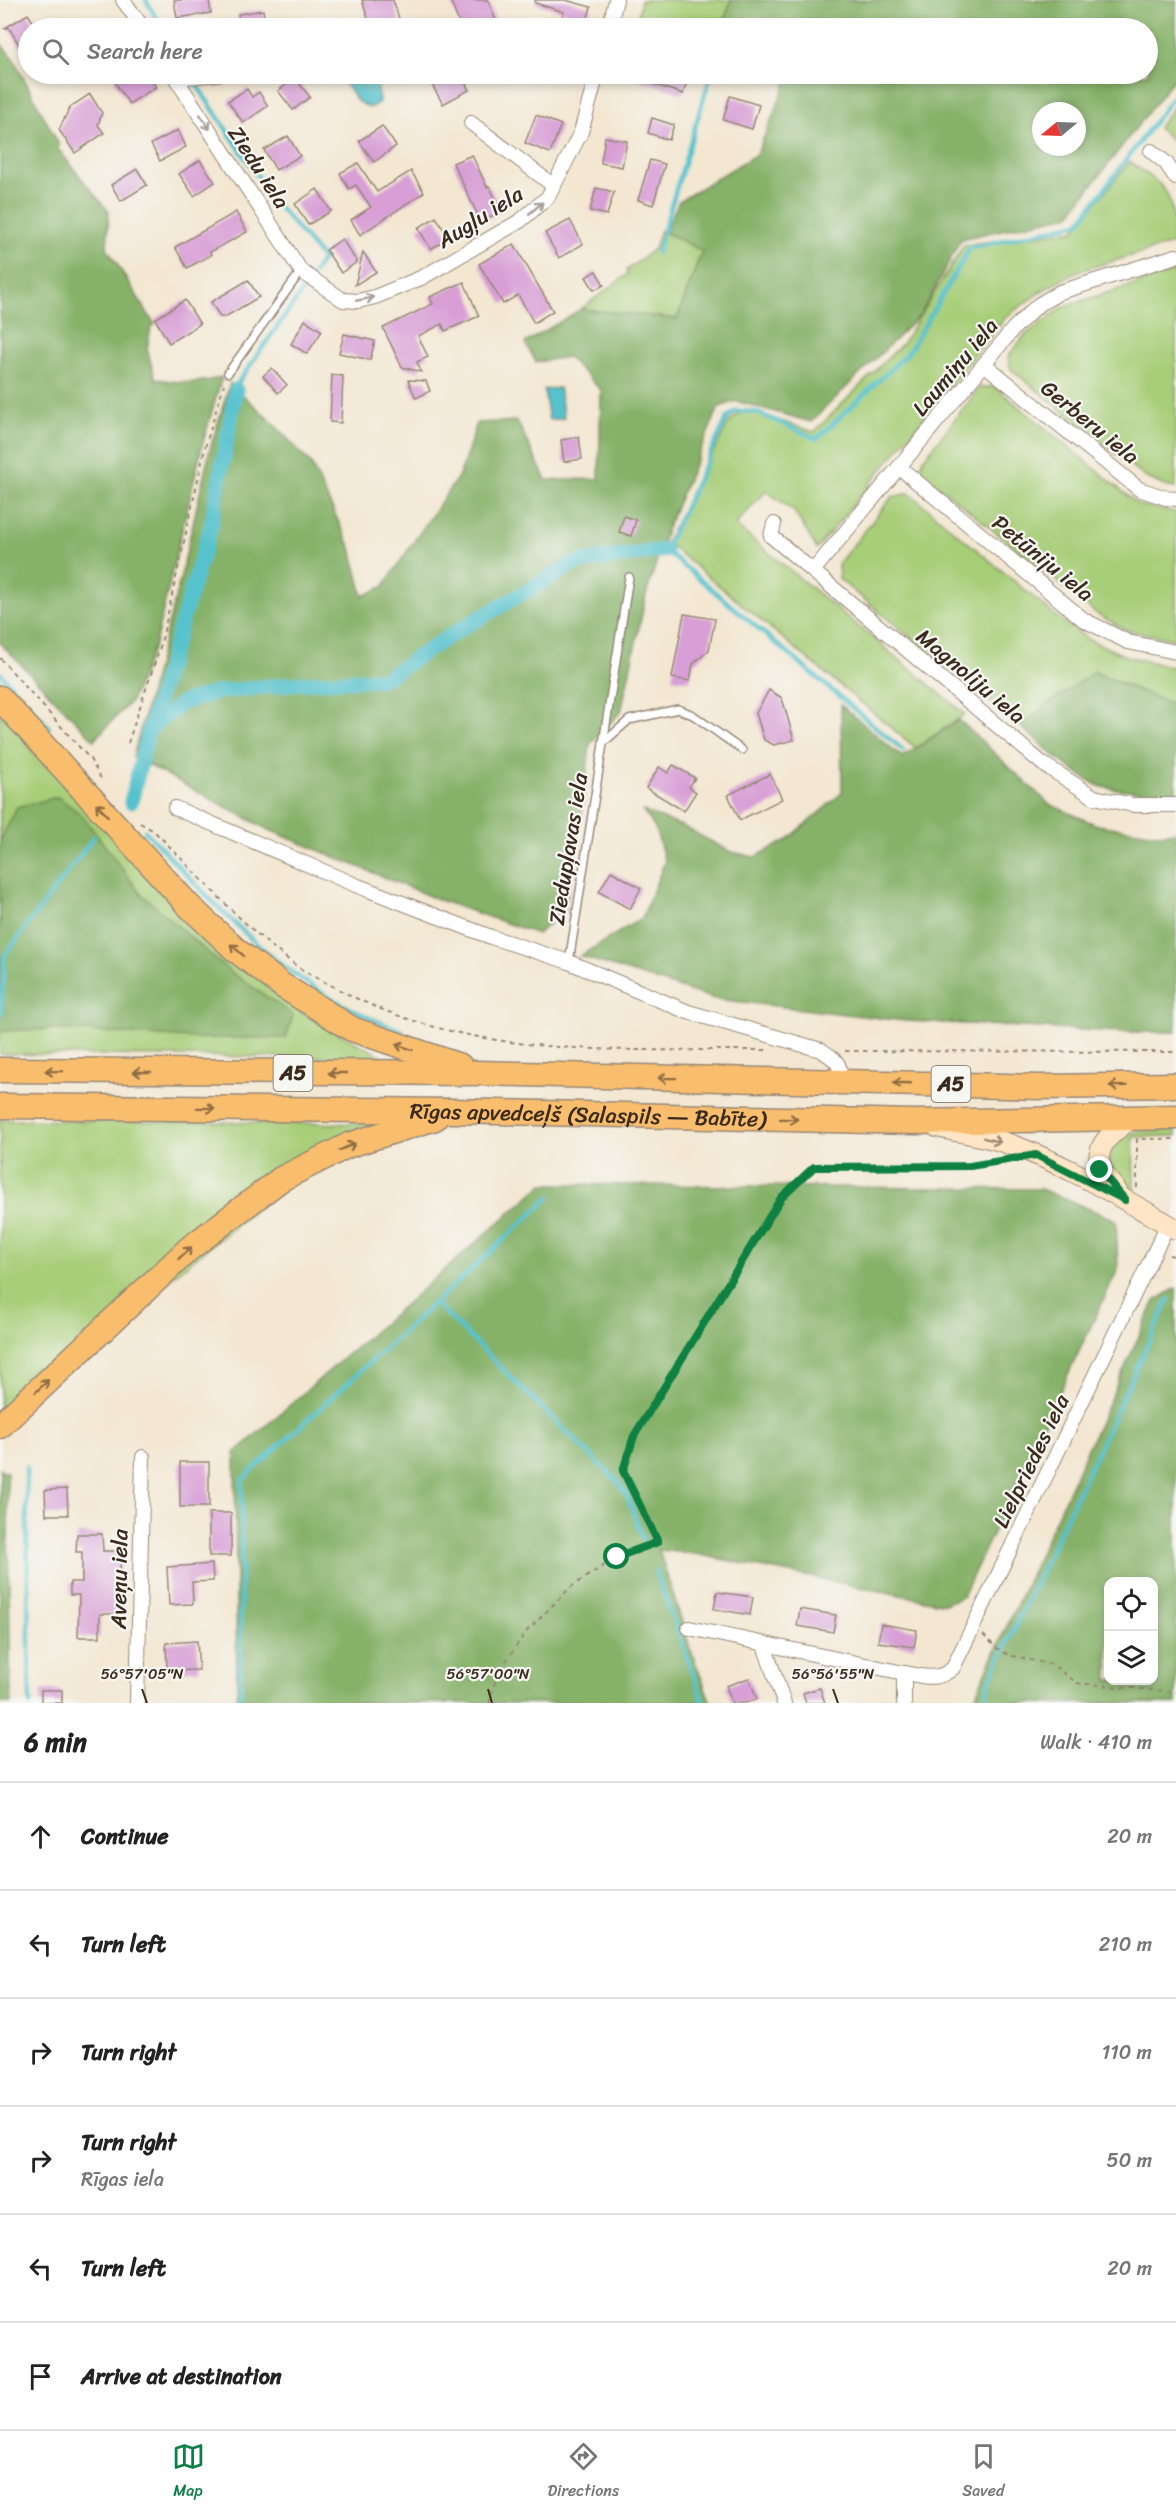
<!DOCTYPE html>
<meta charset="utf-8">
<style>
body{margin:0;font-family:Sriracha,sans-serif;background:#f2f2f2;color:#222}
.controls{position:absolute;right:18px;bottom:18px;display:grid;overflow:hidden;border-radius:12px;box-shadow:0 3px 9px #0003}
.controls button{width:54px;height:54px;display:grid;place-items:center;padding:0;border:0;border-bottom:2px solid #e0e0e0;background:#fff;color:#222;font:30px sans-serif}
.compass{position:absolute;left:1032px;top:102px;width:54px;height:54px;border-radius:50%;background:#fff;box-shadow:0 3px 9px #0003;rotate:251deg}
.stop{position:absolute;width:18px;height:18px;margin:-14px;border:4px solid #0b8043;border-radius:50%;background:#fff}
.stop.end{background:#0b8043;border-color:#fff;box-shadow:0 2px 6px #0008}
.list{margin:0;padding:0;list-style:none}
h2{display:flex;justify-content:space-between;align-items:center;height:78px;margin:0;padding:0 24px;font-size:26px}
h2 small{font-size:20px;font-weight:400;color:#767676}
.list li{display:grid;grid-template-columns:39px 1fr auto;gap:18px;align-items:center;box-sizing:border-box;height:108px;padding:0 24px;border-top:2px solid #e0e0e0}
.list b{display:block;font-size:22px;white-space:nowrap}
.list p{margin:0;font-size:20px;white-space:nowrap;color:#767676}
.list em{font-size:20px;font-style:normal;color:#767676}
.icon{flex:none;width:33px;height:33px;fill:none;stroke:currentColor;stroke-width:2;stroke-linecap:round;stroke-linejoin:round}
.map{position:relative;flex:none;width:1176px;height:1703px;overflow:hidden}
.search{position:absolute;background:#fff;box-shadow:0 3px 9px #0003;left:18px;right:18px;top:18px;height:66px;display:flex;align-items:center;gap:15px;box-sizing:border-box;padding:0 21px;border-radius:33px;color:#767676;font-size:22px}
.sheet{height:726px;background:#fff}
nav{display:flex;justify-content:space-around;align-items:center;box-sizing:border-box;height:84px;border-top:2px solid #e0e0e0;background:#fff;font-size:16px;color:#767676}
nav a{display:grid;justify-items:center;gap:3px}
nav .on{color:#0b8043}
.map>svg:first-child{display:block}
</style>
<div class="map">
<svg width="1176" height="1703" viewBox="0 0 1176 1703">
<rect width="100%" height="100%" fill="#f6f6f2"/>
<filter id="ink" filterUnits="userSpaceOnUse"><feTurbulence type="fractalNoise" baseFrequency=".0167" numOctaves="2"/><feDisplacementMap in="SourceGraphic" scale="12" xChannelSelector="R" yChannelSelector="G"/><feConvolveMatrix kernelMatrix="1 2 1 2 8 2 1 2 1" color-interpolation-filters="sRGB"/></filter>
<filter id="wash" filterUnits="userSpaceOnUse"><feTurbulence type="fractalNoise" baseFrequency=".008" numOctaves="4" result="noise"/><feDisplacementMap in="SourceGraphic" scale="24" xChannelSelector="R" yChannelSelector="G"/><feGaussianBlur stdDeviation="1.35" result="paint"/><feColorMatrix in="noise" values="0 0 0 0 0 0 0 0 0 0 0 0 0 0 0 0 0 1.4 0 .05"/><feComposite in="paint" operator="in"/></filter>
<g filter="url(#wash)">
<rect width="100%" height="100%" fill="#f3e7d2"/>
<!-- green -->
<g fill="#a7ce78" stroke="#717c4b" stroke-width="1.5">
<path d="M641,0H731L722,28H636Z"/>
<path d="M1176,104V145L1158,128Z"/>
<path d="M1130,161C1140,170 1156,179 1164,189C1173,202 1176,230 1172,244L1076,272L1043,290L1006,317L817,549L794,511L766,491L735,525L965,714L916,748L666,542L729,422L745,409L814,432L903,343L964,245L1074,230Z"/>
<path d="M660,230L702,250L677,319L581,309L628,274L627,270L654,249Z"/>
<path d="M1176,271V488L1165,486L1145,477L1011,369L1008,357L1026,334L1063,307Z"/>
<path d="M980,387H995L1139,505L1176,512V640L1126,630L1097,614L920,471L923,460Z"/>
<path d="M909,493L1057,617L1088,639L1123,655L1171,667L1176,666V706L1094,672L1019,725L839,579L838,564L892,497Z"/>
<path d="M0,713L277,996L312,1019L380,1055L378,1058L0,1054Z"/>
<path d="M0,1120L386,1124L329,1151L0,1415Z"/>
<path d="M1176,1130V1136L1133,1137L1134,1194C1112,1184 1107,1171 1109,1148C1134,1126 1145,1130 1176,1130Z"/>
</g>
<!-- forest -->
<g fill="#85b168" stroke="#606e43" stroke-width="1.5" fill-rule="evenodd">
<path d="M731,0H1176V76L1069,215L961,239L921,314L811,422L736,401L719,407L667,528L646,595L621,712L590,744L582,813L565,909L538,934L439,900L267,829L133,757L180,580L210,449L230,383L272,422L311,464L351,548L363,596L383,587L460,474L477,423L517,421L546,480L599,479L601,390L568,357L536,362L525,343L581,309L677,319L702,251L665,232L679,201L757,154L788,79L775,74H1148V28H722ZM1041,111H1077V147H1041Z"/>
<path d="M0,43L13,58L59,145L57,148L109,212L107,248L155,325L151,327L147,349L155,378C179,384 198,384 222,377L203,442L155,644L131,701L94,740L0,643Z"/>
<path d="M1094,672L1176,706V793C1162,793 1108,790 1097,785C1068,770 1043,746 1019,725Z"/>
<path d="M841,705L902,757L959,720L1049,804L1097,825L1157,834L1176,832V1032H1123L906,1021L715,999L580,956L642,918L665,861L655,828L643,811L684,827L731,852L755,857L786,841L842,793Z"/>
<path d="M58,797L82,815L140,893L228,970L293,1015L286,1038H193L53,1029L0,1031V841L17,807Z"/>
<path d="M543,1184L1041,1189L1116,1220L1118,1269L963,1596L945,1604L695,1554L659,1550L691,1651L711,1703H237L235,1453Z"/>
<path d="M1176,1288V1703H975L977,1692L1155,1301ZM1108,1582H1154V1680H1108Z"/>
<path d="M0,1469L7,1472L11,1703H0Z"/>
</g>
<!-- water -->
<g fill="#56c2cd" stroke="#487676" stroke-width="1.5">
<path d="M345,74L357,76L378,86L379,102L370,108L358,102L341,79Z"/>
<path d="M559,388L564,418L549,420L544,390Z"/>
</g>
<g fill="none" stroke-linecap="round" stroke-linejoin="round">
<!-- stream -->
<g stroke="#56c2cd" stroke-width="4.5">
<path d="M146,0L162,28"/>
<path d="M194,81L275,202L323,259L313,274"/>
<path d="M657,253L711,74"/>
<path d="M236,390L237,384L306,286"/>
<path d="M0,673L49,727"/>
<path d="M903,750L665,550L727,418L736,411L756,412L817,439L908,353L970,248L1079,223L1176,93"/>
<path d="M145,831C227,916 288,991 403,1031"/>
<path d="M1,1014L5,955L94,837"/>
<path d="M434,1302L617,1481L627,1496L643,1539"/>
<path d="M26,1466L30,1703"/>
<path d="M655,1570L704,1703"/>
<path d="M240,1703L242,1480L550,1197"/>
<path d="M985,1703L989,1682L1169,1299"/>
</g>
<!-- canal -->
<g stroke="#56c2cd" stroke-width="15">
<path d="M149,729L182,703L218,692L300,683L384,679L459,630L576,563L665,550"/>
<path d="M131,802L149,729L211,526L236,390"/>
</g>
</g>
<g id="blocks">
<!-- building -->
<g fill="#d89fd6">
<path d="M174,0H209L211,13L177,18Z"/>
<path d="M362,0H393L402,28H371Z"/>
<path d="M450,0H488L497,24L486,28H461Z"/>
<path d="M535,0H565L591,7L585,28L561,22L564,12L535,3Z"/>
<path d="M263,10L266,28H240L238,14Z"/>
<path d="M28,14L37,28H28V43L21,48L9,28H5Z"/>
<path d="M125,74H148L156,87L129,104L114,81Z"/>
<path d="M436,74H460L469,90L443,104L428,78Z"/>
<path d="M628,74H671L688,79L683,94L628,76Z"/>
<path d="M295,78L310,97L293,110L278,91Z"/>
<path d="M247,89L252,97L259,92L268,106L243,123L228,101Z"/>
<path d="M90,94L102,113L98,125L104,133L75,153L59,130L70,107Z"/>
<path d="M730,96L759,105L752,129L723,120Z"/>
<path d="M536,115L561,125L550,153L525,143Z"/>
<path d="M652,118L674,125L669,140L648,133Z"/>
<path d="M382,126L396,146L374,162L359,141Z"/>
<path d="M178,130L186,147L160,161L151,144Z"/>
<path d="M288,136L300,156L276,170L264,150Z"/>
<path d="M605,137L627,141L622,167L601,163Z"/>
<path d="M472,155L487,187L489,186L502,211L481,222L453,163Z"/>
<path d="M200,160L215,182L194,196L179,174Z"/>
<path d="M650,160L665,164L653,205L638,200Z"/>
<path d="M358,163L377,192L411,171L424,192L360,235L351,220L371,207L356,185L349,189L340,173Z"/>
<path d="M137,169L147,185L121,201L111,185Z"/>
<path d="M596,188L614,192L607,215L590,211Z"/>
<path d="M317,189L331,211L308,225L295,204Z"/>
<path d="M236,212L247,232L210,252L211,255L187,268L175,247Z"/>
<path d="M436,217L449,238L431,249L418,228Z"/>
<path d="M570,220L583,244L559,258L545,233Z"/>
<path d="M342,239L357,262L341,273L326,250Z"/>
<path d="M514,244L553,311L534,323L518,295L503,304L479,264Z"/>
<path d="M363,252L376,272L355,285Z"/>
<path d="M596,271L604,285L594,290L586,277Z"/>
<path d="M248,280L259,297L225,317H220L211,302Z"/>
<path d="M464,282L479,316L445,331L442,324L418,336L428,357L417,362L421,372L402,367L383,328L433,304L430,297Z"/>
<path d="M185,300L200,324L169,343L155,319Z"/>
<path d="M305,320L322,331L307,354L291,344Z"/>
<path d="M344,334L375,341L370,360L339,353Z"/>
<path d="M272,368L287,385L278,393L263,376Z"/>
<path d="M332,375L343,376L341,423L330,422Z"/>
<path d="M408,380L426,381L430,391L416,398Z"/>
<path d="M579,437L582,459L564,462L561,440Z"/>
<path d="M624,516L636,520L631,536L619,532Z"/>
<path d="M684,614L715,619L709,650L693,664L690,681L672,678Z"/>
<path d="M769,690L782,698L794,740L774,745L764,740L756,713Z"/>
<path d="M673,765L695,778L689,787L696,792L684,811L646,788L659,767L668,773Z"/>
<path d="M770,774L782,799L740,820L728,795Z"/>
<path d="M611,871L641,888L630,909L599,892Z"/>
<rect x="180" y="1462" width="29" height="45"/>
<path d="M67,1489L68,1515H46L45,1490Z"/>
<rect x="209" y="1513" width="22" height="43"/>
<path d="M77,1534H102L103,1551H121L119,1590H122V1614H100V1637H78L79,1595H70V1582H82V1552H76Z"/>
<path d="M212,1564L213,1581L192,1582L193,1604L169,1605L167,1567Z"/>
<path d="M717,1592L753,1597L750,1615L714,1609Z"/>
<path d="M800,1609L836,1615L833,1632L797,1626Z"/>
<path d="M881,1624L917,1630L914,1647L878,1642Z"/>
<path d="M197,1641L199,1670L167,1671L166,1643Z"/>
<path d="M749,1678L757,1699L745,1703H732L726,1686Z"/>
<path d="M820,1688L825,1703H806L803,1693Z"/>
<rect x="41" y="1690" width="21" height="13"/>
</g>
</g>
</g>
<g filter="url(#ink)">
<use href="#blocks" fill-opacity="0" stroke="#978878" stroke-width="1.5"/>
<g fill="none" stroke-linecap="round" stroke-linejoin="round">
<!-- service casing -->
<g stroke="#978878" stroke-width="10">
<g id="service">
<path d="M228,373L301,271"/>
<path d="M603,743L629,720L678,709L693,715L742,750"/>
<path d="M569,962L629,577"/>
</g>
</g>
<!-- minor casing -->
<g stroke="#978878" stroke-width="16">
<g id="minor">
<path d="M123,0L143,28"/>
<path d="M609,28L616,0"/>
<path d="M173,74L301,271L343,300L358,301L375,297L423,277L520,221L548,197L581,132L597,74"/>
<path d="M176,78L219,74"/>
<path d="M471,123L554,186"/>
<path d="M1151,151L1166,163L1176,178"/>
<path d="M984,364L1139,489L1166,498L1176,499"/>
<path d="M899,467L1084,620L1128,642L1176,652"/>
<path d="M774,524L771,536L1043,764L1094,797L1133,805H1176"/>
<path d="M813,571L1014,328L1038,305L1060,292L1176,256"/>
<path d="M175,808L358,886L491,937L569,962L688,1012L821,1050C835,1059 842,1063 840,1081"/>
<path d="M689,1628L904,1673V1703"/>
<path d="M764,1645L784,1703"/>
<path d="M904,1673C922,1676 938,1682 953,1668L1168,1224"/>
<path d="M137,1703L143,1457"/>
</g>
</g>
<!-- secondary casing -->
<g stroke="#978878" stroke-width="22">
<g id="secondary">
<path d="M937,1127C958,1132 980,1135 1000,1141C1060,1160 1121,1198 1176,1229"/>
<path d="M1117,1191C1087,1159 1097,1142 1131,1119"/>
</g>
</g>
<!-- trunk casing -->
<g stroke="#978878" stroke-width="27">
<g id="trunk">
<path d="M0,698L189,906L237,951L283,986L352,1029L460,1066"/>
<path d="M0,1070L479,1073L1041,1087L1176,1085"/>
<path id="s1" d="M0,1106L455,1111L914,1122L1176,1117"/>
<path d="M0,1426L190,1248L281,1179L349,1145L435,1118"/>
</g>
</g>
<!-- path -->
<g stroke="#978878" stroke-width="2" stroke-dasharray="4.5 4.5" stroke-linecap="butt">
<path d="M0,658L90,759L103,782"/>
<path d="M128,743L161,644L206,444L224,384"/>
<path d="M140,823L154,831C202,878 248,933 304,971C314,977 325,982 336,988C472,1061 618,1049 768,1050"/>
<path d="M845,1051L1176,1052"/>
<path d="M1137,1188V1139H1176"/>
<path d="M1169,1255L1176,1256"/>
<path d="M983,1635L998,1649L1009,1655L1053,1665L1077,1683L1176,1692"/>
<path d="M489,1703L497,1675L525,1633L571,1587L617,1557L658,1542L623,1471L634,1436L781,1199L814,1167L970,1166L1004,1160"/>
</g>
<!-- service -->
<use href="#service" stroke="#fff" stroke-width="7"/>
<!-- minor -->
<use href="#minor" stroke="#fff" stroke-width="14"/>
<!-- secondary -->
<use href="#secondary" stroke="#fde5c5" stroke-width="20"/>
<!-- trunk -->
<use href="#trunk" stroke="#f9be6d" stroke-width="24"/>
</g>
<!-- one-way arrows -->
<defs><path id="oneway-shaft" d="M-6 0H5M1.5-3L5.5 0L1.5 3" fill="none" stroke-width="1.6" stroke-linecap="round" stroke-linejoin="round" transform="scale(1.5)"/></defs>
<g stroke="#a79f9a">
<use href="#oneway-shaft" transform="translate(205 122) rotate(57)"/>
<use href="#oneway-shaft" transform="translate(536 208) rotate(-40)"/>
<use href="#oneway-shaft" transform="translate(365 299) rotate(-11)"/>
</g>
<g stroke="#906d42">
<use href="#oneway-shaft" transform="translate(102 810) rotate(-133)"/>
<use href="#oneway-shaft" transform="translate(237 950) rotate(-139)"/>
<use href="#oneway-shaft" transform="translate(404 1047) rotate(-161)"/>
<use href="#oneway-shaft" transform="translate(54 1071) rotate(-179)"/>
<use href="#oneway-shaft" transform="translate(142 1072) rotate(-180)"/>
<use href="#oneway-shaft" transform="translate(337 1073) rotate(-180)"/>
<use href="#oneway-shaft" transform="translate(667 1078) rotate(-179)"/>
<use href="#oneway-shaft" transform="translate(902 1083) rotate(-178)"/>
<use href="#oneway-shaft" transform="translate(1118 1086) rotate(179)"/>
<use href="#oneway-shaft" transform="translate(206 1108) rotate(1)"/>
<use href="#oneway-shaft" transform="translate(789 1119) rotate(1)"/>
<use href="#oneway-shaft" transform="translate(347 1147) rotate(-23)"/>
<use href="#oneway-shaft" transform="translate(185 1253) rotate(-42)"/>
<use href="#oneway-shaft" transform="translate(42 1386) rotate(-44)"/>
</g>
<use stroke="#9c8872" href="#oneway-shaft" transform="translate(992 1140) rotate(14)"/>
</g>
<g fill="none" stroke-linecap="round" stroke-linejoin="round" filter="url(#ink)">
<!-- route -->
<path stroke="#0b8043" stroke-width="8" d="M617,1557L658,1542L623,1471L634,1436L781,1198L814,1167L970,1166L1036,1155L1125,1200L1100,1170"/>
</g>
<!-- ticks -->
<path fill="none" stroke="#3b2a1e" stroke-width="2" d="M142,1689L147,1703M488,1689L492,1703M833,1689L838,1703"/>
<g text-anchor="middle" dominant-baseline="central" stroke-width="4.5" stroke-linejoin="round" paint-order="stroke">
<!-- shield labels -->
<g fill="#f6f6f2" stroke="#73675e" stroke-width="1.5">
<rect x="273.5" y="1055" width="39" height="36" rx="4.5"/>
<rect x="931.5" y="1066" width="39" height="36" rx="4.5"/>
</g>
<g font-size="21" font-weight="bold" fill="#3b2a1e">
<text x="293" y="1073">A5</text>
<text x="951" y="1084">A5</text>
</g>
<!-- street labels -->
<g font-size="22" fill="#3b2a1e" stroke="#f6f6f2">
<text transform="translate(259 167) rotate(57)">Ziedu iela</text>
<text transform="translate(480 217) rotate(-32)">Augļu iela</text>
<text transform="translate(955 367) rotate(-50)">Laumiņu iela</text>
<text transform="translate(1090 422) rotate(39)">Gerberu iela</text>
<text transform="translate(1043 558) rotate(39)">Petūniju iela</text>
<text transform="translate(971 676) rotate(40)">Magnoliju iela</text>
<text transform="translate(568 849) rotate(-81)">Ziedupļavas iela</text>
<text stroke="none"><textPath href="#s1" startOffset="588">Rīgas apvedceļš (Salaspils — Babīte)</textPath></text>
<text transform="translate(1031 1461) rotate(-64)">Lielpriedes iela</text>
<text transform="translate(119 1579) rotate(-89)">Aveņu iela</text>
</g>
</g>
<g font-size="15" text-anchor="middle" fill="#3b2a1e" stroke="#f6f6f2" stroke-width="4.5" stroke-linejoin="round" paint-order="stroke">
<text x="142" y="1679">56°57'05"N</text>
<text x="488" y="1679">56°57'00"N</text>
<text x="833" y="1679">56°56'55"N</text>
</g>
</svg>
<div class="controls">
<button><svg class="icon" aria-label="locate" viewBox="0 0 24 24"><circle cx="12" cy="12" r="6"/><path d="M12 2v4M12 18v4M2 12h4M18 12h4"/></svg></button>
<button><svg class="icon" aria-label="layers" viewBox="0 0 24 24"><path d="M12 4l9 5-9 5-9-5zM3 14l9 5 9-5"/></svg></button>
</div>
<svg class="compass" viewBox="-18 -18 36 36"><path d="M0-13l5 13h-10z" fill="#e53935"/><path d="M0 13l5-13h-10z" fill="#767676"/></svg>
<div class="stop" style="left:617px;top:1557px"></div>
<div class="stop end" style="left:1100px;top:1170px"></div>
<div class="search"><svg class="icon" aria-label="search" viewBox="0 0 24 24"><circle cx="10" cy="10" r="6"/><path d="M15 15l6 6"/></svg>Search here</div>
</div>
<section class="sheet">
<h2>6 min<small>Walk · 410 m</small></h2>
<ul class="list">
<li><svg class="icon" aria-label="ahead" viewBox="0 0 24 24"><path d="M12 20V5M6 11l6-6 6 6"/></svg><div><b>Continue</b></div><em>20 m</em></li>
<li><svg class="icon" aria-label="left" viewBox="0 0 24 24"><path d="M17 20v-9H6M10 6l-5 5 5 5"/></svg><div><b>Turn left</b></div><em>210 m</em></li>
<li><svg class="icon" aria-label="right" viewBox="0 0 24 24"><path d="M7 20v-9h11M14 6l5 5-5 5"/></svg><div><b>Turn right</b></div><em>110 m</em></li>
<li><svg class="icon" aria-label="right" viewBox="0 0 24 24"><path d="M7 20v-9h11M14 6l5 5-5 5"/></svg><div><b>Turn right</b><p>Rīgas iela</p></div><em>50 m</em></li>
<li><svg class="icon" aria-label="left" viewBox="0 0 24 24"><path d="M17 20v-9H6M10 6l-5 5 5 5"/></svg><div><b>Turn left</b></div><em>20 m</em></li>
<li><svg class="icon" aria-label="arrive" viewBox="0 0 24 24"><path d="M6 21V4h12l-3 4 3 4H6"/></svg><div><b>Arrive at destination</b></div></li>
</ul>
</section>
<nav>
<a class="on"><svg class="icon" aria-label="map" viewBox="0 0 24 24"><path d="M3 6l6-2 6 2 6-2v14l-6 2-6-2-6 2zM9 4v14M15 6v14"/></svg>Map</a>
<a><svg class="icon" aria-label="directions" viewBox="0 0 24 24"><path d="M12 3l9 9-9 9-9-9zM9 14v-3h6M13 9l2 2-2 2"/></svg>Directions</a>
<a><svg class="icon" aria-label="saved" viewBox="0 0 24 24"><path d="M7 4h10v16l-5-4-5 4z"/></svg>Saved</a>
</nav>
